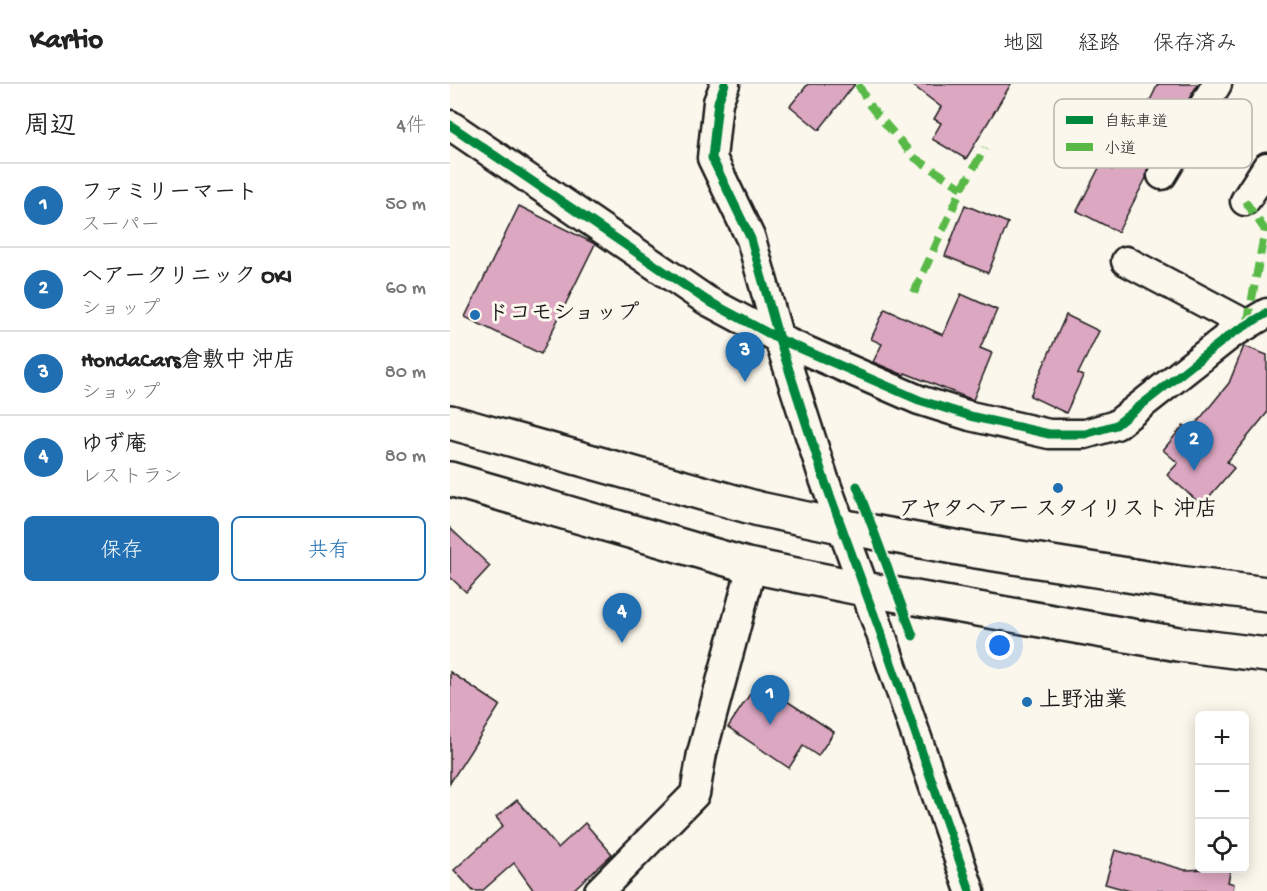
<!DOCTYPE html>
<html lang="ja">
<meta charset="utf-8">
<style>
body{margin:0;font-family:"Gochi Hand","Klee One",sans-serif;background:#f6f6f6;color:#222}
.controls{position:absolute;right:18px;bottom:18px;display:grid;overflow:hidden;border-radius:9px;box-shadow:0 3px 15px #0003}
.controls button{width:54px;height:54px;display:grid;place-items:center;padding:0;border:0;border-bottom:2px solid #e0e0e0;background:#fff;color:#222;font:30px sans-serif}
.you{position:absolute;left:550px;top:562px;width:21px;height:21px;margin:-15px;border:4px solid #fff;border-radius:50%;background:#1a73e8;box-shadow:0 0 0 9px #1a73e833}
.badge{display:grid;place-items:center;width:39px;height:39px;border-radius:50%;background:#1f6fb2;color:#fff;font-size:20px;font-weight:700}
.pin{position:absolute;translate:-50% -50px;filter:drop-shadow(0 2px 3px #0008)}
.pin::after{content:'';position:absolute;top:32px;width:21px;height:18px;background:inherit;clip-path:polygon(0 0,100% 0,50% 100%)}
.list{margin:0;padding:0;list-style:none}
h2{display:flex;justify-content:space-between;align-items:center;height:78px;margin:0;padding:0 24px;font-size:26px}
h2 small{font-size:20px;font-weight:400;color:#767676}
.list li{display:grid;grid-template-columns:39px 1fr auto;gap:18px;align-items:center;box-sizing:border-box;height:84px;padding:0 24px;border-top:2px solid #e0e0e0}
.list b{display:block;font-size:22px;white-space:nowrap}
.list p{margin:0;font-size:20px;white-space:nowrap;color:#767676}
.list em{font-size:20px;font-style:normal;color:#767676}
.actions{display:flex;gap:12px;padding:18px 24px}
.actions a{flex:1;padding:14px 0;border:2px solid #1f6fb2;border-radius:9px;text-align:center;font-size:21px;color:#1f6fb2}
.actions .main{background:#1f6fb2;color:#fff}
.icon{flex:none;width:33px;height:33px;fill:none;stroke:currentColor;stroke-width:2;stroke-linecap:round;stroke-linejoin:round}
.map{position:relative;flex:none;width:817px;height:807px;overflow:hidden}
header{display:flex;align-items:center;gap:36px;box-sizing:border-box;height:84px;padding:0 30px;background:#fff;border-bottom:2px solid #e0e0e0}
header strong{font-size:28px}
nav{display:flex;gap:33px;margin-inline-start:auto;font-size:21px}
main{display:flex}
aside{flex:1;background:#fff}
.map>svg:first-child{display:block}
</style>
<header>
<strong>Kartio</strong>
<nav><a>地図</a><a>経路</a><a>保存済み</a></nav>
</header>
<main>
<aside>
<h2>周辺<small>4件</small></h2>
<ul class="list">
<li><span class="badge">1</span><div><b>ファミリーマート</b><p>スーパー</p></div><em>50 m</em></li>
<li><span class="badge">2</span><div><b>ヘアークリニック OKI</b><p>ショップ</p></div><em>60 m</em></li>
<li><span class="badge">3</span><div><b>HondaCars倉敷中 沖店</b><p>ショップ</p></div><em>80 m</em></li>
<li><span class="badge">4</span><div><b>ゆず庵</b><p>レストラン</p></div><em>80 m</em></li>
</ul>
<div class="actions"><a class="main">保存</a><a>共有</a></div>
</aside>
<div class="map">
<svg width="817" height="807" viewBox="0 0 817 807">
<rect width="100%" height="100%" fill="#fbf7ec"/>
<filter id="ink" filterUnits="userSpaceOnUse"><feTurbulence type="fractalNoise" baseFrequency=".0167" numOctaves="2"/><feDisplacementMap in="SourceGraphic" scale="12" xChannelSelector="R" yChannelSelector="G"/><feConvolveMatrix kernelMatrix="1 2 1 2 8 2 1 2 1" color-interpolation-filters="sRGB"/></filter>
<g filter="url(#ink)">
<!-- building -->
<g fill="#dca7c1" stroke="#1c1c1c" stroke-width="1.5">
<path d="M358,0H405L369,46L340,22Z"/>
<path d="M461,0H561L516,75L482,55L491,39L484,35L491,23Z"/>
<path d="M708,0H748L698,82L696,94L668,148L627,127L651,80L662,86L686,35L690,37Z"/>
<path d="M515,121L558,139L538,189L495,172Z"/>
<path d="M69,122L145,160L91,270L15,233Z"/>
<path d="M511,210L547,226L530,264L542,269L523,316L455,289L454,291L423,278L432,260L421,255L435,225L493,251Z"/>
<path d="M616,231L649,247L628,290L633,292L616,329L580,312Z"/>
<path d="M794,262L817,271V329L777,378L784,384L752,421L717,391L728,379L713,366L734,341L740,347L779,299Z"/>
<path d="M0,444L40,482L16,508L0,493Z"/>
<path d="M0,588L50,621L0,699Z"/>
<path d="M308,598L384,648L368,672L353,662L339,684L278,643Z"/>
<path d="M67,716L108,764L135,739L162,770L122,807H84L64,779L32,807H23L4,786L53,742L46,733Z"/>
<path d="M665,766L735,786L781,784L778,798L784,800L783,807H680L655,800Z"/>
</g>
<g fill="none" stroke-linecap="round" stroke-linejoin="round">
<!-- street casing -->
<g stroke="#1c1c1c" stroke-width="33">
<g id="street">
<path d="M275,0L268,18L262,74L301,155L329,255L374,395L430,547L520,807"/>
<path d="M0,41L256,216L329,255L469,316L520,332L599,350H635L666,341L780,251L817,229"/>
<path d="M712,91L767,0"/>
<path d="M795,117L817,83"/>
<path d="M676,177L797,241"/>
<path d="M149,807L245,710L252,669L302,482"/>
</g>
</g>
<!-- secondary casing -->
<g stroke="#1c1c1c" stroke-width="38">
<g id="secondary">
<path d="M0,338L309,425L390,442L520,466L728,499L817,510"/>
<path d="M0,395L297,481L414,505L728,560L817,571"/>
</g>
</g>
<!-- street -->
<use href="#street" stroke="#fbf7ec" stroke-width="28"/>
<!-- secondary -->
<use href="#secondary" stroke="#fbf7ec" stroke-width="33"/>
<!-- quiet -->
<g stroke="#58b947" stroke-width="8" stroke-dasharray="15 8" stroke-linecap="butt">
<path d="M408,0L420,22L465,74L512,104"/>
<path d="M795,117L815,146L797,241"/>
<path d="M464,209L512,104L535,64"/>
</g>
<!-- cycleway casing -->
<g stroke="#fbf7ec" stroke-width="13">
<g id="cycleway">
<path d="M275,0L268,18L262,74L301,155L329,255L374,395L430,547L520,807"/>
<path d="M0,41L256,216L329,255L469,316L520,332L599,350H635L666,341L780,251L817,229"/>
<path d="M407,402L463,552"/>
</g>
</g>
<!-- cycleway -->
<use href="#cycleway" stroke="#00873e" stroke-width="9"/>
</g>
</g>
<!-- markers -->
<g fill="#1f6fb2" stroke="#fbf7ec" stroke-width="2">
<circle cx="25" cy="231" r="6"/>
<circle cx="608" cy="404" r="6"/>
<circle cx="577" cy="618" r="6"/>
</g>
<g text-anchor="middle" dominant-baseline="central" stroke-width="6" stroke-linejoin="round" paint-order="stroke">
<!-- poi labels -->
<g font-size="22" font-weight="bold" fill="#1c1c1c" stroke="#fbf7ec" text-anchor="start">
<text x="37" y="231">ドコモショップ</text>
<text x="608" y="427" text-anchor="middle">アヤタヘアー スタイリスト 沖店</text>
<text x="589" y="618">上野油業</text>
</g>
</g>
<!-- legend -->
<rect x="604" y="15" width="198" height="69" rx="9" fill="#fbf7ec" stroke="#b8b5ae" stroke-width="1.5"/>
<rect x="616" y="32" width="27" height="8" fill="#00873e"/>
<rect x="616" y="59" width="27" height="8" fill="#58b947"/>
<g font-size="16" fill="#1c1c1c">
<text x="654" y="42">自転車道</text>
<text x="654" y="69">小道</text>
</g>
</svg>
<div class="controls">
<button>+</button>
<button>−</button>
<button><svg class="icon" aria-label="locate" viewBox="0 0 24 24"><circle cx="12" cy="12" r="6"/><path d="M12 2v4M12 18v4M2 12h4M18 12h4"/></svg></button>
</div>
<div class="you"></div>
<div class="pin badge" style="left:320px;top:641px">1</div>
<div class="pin badge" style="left:744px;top:387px">2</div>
<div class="pin badge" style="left:295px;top:298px">3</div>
<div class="pin badge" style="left:172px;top:559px">4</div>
</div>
</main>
